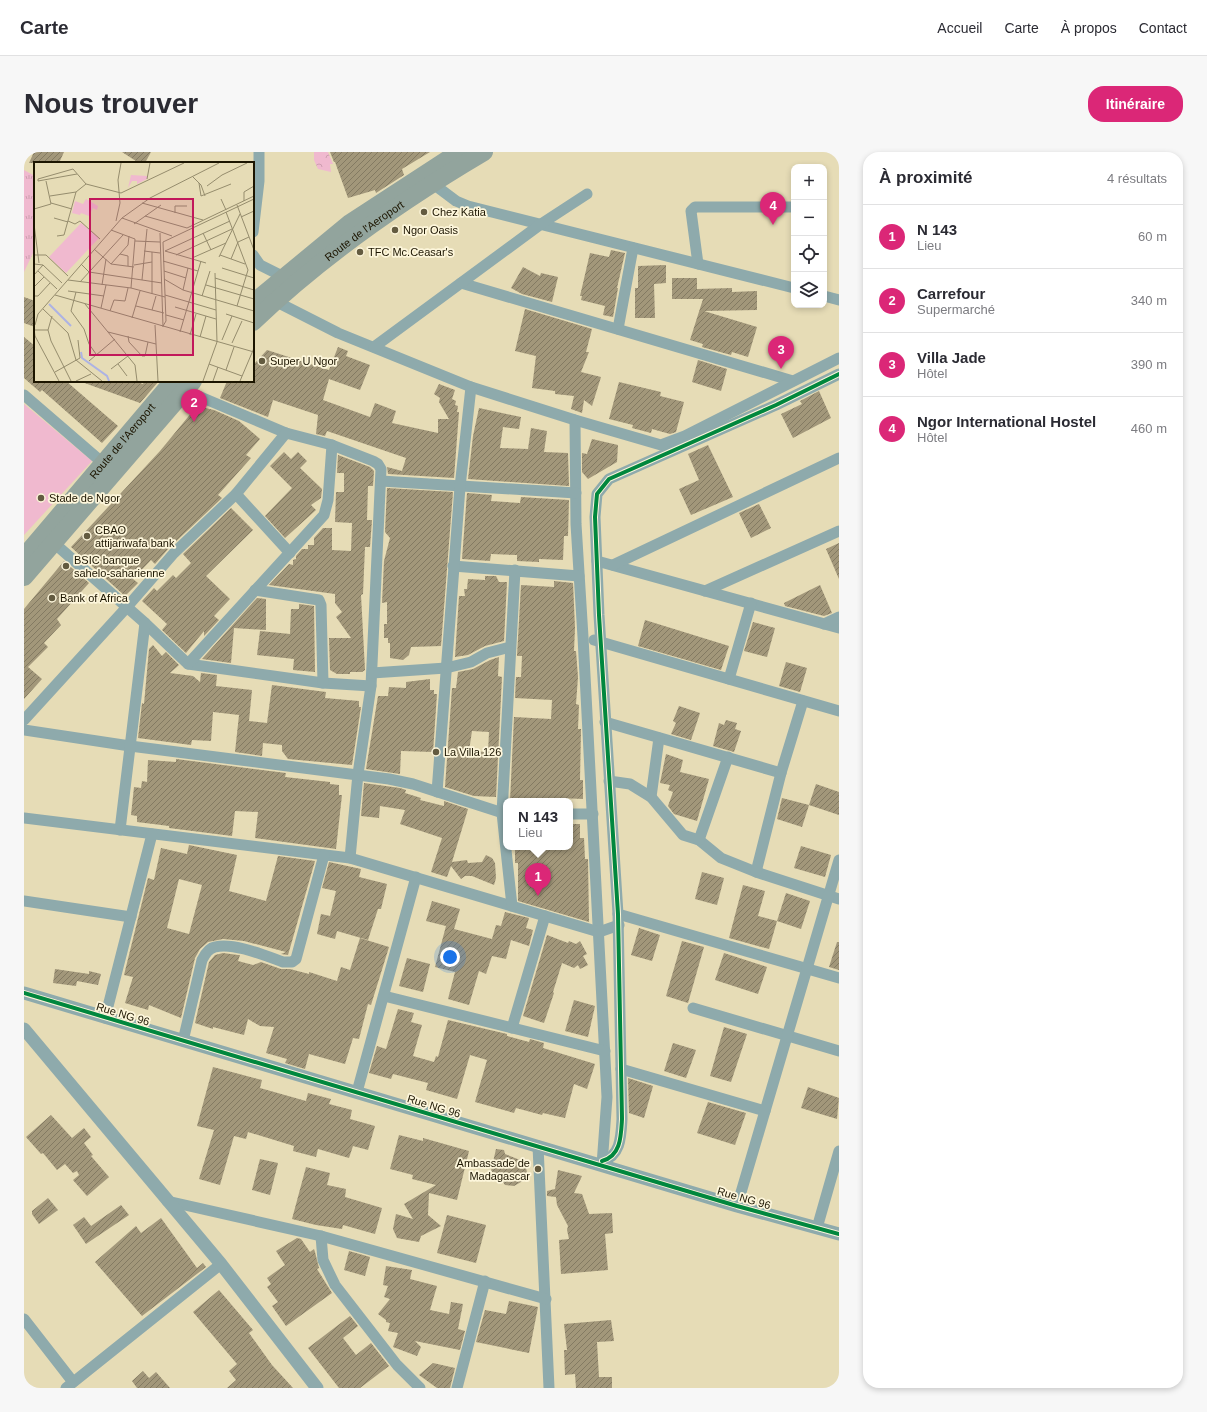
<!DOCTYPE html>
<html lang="fr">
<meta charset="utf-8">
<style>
body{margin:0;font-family:Arial,sans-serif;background:#f7f7f7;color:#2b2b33}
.controls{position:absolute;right:12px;top:12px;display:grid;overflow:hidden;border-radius:8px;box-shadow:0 2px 6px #0003}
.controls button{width:36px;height:36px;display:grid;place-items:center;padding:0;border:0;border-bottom:1px solid #e1e1e2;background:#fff;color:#2b2b33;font:20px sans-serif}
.you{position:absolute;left:426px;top:805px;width:14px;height:14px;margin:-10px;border:3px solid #fff;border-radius:50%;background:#1a73e8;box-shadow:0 0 0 6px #1a73e833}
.badge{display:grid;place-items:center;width:26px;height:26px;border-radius:50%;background:#db2777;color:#fff;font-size:13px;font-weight:700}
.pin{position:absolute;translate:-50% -33px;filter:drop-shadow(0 1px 2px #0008)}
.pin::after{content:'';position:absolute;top:21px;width:14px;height:12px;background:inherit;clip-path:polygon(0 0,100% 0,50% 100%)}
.popup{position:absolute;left:479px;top:646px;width:70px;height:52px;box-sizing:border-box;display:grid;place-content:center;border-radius:8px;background:#fff;filter:drop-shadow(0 1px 3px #0005);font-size:13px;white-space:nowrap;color:#7c7c81}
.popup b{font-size:15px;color:#2b2b33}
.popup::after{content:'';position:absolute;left:50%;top:100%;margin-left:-8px;border:8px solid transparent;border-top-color:#fff}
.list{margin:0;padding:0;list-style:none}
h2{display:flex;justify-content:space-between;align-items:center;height:52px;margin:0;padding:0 16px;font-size:17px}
h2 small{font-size:13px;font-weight:400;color:#7c7c81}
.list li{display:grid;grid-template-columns:26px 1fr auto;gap:12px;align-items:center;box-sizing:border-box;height:64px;padding:0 16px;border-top:1px solid #e1e1e2}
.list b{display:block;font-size:15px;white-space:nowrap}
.list p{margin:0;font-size:13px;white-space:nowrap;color:#7c7c81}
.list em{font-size:13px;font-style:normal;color:#7c7c81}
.icon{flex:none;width:22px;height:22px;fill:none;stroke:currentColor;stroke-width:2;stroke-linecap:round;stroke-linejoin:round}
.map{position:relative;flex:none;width:815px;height:1236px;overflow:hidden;border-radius:16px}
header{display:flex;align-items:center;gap:24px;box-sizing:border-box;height:56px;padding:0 20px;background:#fff;border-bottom:1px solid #e1e1e2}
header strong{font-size:19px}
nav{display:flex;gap:22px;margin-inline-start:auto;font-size:14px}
.intro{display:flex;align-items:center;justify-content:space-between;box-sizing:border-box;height:96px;padding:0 24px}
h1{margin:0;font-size:28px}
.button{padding:10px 18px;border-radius:16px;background:#db2777;color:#fff;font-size:14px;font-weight:700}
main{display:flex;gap:24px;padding:0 24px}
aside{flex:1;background:#fff;border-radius:16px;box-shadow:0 2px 6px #0003}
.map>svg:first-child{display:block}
</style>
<header>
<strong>Carte</strong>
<nav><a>Accueil</a><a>Carte</a><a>À propos</a><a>Contact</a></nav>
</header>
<div class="intro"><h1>Nous trouver</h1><a class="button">Itinéraire</a></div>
<main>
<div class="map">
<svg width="815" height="1236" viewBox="0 0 815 1236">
<defs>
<pattern id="grass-tufts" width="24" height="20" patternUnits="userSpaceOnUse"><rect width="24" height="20" fill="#f0b9cf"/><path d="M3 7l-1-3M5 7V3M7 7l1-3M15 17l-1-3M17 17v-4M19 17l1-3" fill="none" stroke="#cd9eb0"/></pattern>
<pattern id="park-crowns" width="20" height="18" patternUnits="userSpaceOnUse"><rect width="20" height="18" fill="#f0b9cf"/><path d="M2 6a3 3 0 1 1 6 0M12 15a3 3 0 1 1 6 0" fill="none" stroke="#cd9eb0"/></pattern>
<pattern id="building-hatch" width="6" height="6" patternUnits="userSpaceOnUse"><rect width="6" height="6" fill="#a2977a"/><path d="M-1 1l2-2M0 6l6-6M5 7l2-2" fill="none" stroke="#837a62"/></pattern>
</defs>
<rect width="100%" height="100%" fill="#e6dcb6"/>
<!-- grass -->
<path fill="url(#grass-tufts)" d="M0,18L11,24V97L0,120Z"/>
<!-- park -->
<path fill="url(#park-crowns)" d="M290,0H304L309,12H306L307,20L294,17L290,8Z"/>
<!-- pitch -->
<path fill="#f0b9cf" d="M0,252L68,309L0,383Z"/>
<!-- building -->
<g fill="url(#building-hatch)" fill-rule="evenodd">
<path d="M10,0H40L35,11H5Z"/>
<path d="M98,0H127L121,11H115Z"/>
<path d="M306,0H406L378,17L380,23L352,41L351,38L324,46L311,10H310Z"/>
<path d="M587,98L601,101L593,136H594L589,165L579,163L581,154L557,148L558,144H556L566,101L585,105Z"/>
<path d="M642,113V131L630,132L631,166H611V136H614V114Z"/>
<path d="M499,115L516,124L517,121L534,125L528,150L498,142L487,136Z"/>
<path d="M648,126H673V137L708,136V140L733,139V158L680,159L733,175L724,205L708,200L707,203L678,195L679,192L666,188L679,147H648Z"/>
<path d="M0,145L11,149V175L0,171Z"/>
<path d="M501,157L568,177L562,200H565L557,220L577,225L568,254L560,248L558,261L547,257L550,244L531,242V239L508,236L512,204L491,199Z"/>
<path d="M0,185L11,194V229H42L94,274L78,291L18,238L16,240L0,226Z"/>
<path d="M314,195L324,199L322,204L346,213L336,238L305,227L299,248L346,265L351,251L372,259L368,271L414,281V267H425L415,250L416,246L410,242L415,232L431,238L428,247L432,249L431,253L434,254L433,260H435L430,326L364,322L363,315L378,319L382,306L303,279L301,284L292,282L294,263L249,248L244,265L196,246L203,229H229V213L243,198L305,218Z"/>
<path d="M674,208L703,217L697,239L668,230Z"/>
<path d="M55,229H110L119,232L120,229H135L116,251Z"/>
<path d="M595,230L637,240L636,244L660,250L652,280L646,282L628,277L627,281L608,276L609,273L585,267Z"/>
<path d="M795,239L807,266L769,286L757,262L778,252L776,249Z"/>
<path d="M173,254L190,258L215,269L236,287L222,303L227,306L194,343L198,346L145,396L131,412L127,408L109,427L114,431L101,444L47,395L136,299Z"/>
<path d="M455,256L497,265L495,277L479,275L476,296L504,297L507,276L523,279L520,300L544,301L545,334L444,327L449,284Z"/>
<path d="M568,287L594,293L593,310L564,327L558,320V301L563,302Z"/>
<path d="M684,293L709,345L667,363L655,337L675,328L664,302Z"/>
<path d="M260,300L267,307L274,300L283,309L276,316L298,337L297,346L287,353L292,358L261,386L241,364L268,336L246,314Z"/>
<path d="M314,303L346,315L350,319L349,334H344L343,368H348L346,395H341L339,442L337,443L341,518L338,520H326V522H313L306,518L305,486H327L312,465L318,460L311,451V442L245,433L265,412L269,413V408L272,407V404L278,397H284V393H290V386L299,376H308V398L327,399L328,371L311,370L312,340H320V321H313Z"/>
<path d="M363,336L429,340L417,494L387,495L385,503L379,508L366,506V491H364V486H360V472H363V450L358,451L360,409L366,386L361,380Z"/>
<path d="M443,341L468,343L467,349L496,351L497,345L545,348L544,384H540L539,408L515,407V410L493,409V403L467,402L466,409L438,407Z"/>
<path d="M735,352L747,376L727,386L715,361Z"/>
<path d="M207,356L229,378L182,424L206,447L190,464L195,468L180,484V479L162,501L138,478L143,472L118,449L130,436L133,439L149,423L152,426L167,411L159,402Z"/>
<path d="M815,391V427L802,397Z"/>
<path d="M40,409L65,431L33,467L37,473L20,491L24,495L4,515L18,527L0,547V457Z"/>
<path d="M461,424H472L475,430H483L480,489L461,494L444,503L431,505L435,444H441L440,437H443L444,427L461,428Z"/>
<path d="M530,429L549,431L551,476L550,499H552L554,525L552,552L555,553L554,577H557L556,628H559V647L536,646V649H486L490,565L527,567L528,548L491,546L492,525H497L498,504H493L497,433L530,435Z"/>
<path d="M796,433L808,461L800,464L761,454L760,451Z"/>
<path d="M233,446L242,447V478L210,476L207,511L178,507Z"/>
<path d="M275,452L290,454L291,520L269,518L270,507L233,503L236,479L266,482L267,457H275Z"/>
<path d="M621,468L705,494L697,518L614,494Z"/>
<path d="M729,470L751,476L743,505L720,499Z"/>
<path d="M129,493L138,504L142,500L155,513L146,521L169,524L176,530L177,521L193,523L192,534L228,538L225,569L243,571L248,533L302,540L301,546L335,549V555H337L328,613L264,607L258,599V593L239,591L238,604L211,600L215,563L189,560L187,589L168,588L167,593L114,586L118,551L120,552L125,497Z"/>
<path d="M475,505L474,524L478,525L472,645L450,644L421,635L428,536H432L434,520L449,517L466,508ZM448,579L465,580L464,600L445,599Z"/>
<path d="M762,510L783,516L776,540L755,534Z"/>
<path d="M406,527V538H410V542H413L409,600L377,599L376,622L342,617L354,544H364L365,535L382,536V530Z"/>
<path d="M655,554L676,561L667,588L647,582L652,571L649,569Z"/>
<path d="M702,568L713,571L711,577L717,579L710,600L689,594L695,571L700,573Z"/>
<path d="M642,602L659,608L656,620L685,627L673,669L650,662L644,654L649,640L644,638L646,633L636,631Z"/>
<path d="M152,607L262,621L261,625L306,630V632L315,633V643H318L312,697L231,686L234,660L211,659L208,684L145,676V674L113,670V664L107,663L110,635L117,636L118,629L123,630L124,608L152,610Z"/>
<path d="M340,631L376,636L382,638L381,641L397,646L396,648L420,654V649L444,657L428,710L443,708L444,711L458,710L462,703L468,706L471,711L472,726L470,733L448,724H441L437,727L427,714L423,725L407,720L418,686L376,672L381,658L356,654L355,666L337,664Z"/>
<path d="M792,632L815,640V663L785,653Z"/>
<path d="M758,646L785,653L778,675L753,667Z"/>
<path d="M546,672H556V686H560L561,707H564L565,770L494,749V711H491V695H546Z"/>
<path d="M165,693L213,703L205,739L242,749L254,704L291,709L264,803L257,802L262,800L220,789L199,787L184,790L176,797L171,806L157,866L125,853L124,858L101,851L109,825L100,823L124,726L130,728L137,696L163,702ZM155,727L178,733L165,782L143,776Z"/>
<path d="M777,694L807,703L801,725L770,716Z"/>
<path d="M305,710L337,717L335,725L363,732L357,757H354L344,788L313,779L311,787L293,782L297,762L306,764L312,739L298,736Z"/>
<path d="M678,720L700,726L693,753L671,747Z"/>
<path d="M719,733L741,739L734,764L753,769L745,797L705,786Z"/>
<path d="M762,741L786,749L777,777L753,769Z"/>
<path d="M408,749L436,757L430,777L468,787L472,773L477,774L481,760L505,766L502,776L509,778L505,794L487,788L482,807L468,804L462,822L455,819L445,853L424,847L431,820L411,815L422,774L402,769Z"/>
<path d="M615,776L636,783L628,809L607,803Z"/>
<path d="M523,783L544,791L545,789L552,792L556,789L563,802L559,804L564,813L556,817L554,813L550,816L538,811L529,840L530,841L520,871L499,864Z"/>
<path d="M336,786L365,795L347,853L344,852L335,887L329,886L321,912L285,902L281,917L261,911L263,907L242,901L250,875L236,874L224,867L220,883L189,875V877L171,871L185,810L191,803L199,801L214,803H216L214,809L229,813L237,810L257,817H266L285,822V820L313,829L317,815L326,818Z"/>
<path d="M658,789L680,795L664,851L642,844Z"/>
<path d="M813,790H815V818L805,815Z"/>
<path d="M700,801L743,815L734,842L691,828Z"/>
<path d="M383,806L406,812L399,840L375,834Z"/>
<path d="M31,817L65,822V819L77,822L74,833L53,829L52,834L29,831Z"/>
<path d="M550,848L571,854L564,885L541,879Z"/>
<path d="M374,857L390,861L387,870L398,873L389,904L410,910L412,904L414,905L424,868L483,882V884L505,890L506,887L520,891L519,896L571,912L563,937L550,932L541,966L519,961L518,963L492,956L490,961L451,950L463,908L446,903L433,947L402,938L404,931L369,922L367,927L345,921L353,894L362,897Z"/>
<path d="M700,875L723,882L707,930L686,924Z"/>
<path d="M649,891L672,898L662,926L640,919Z"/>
<path d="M189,915L238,928L236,936L282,949L284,941L307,947L305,952L328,958L326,967L351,974L344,998L329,994L325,1006L294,997L292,1005L269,999L270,994L224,980L222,987L210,984L196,1033L175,1027L190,978L173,974Z"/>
<path d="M604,926L629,934L620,966L605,961Z"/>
<path d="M784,935L815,946L813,967L777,956Z"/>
<path d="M684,950L722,961L711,993L673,981Z"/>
<path d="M27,963L48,986L60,976L67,985L60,991L69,1003L67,1004L85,1025L63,1044L49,1028L55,1023L53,1019L49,1021L41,1012L33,1018L19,1001L17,1002L2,985Z"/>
<path d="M375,983L399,989V986L445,999L433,1048L405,1041L404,1063L417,1074L397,1084L395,1090L373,1086L369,1077L372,1062L389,1067L380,1052L412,1033L388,1027L389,1023L366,1017Z"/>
<path d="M472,997L480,998L481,1002L501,1010L504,1026L490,1034L481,1033L475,1024L467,1019Z"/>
<path d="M236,1007L254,1011L246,1043L228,1038Z"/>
<path d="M282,1015L306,1021L303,1033L322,1037L321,1045L358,1056L351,1082L319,1073L318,1077L292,1073L268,1067Z"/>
<path d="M534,1018L558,1024L550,1041L558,1042L565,1062L588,1061L589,1081L581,1082L584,1118L537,1122L535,1088L545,1087L543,1078L544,1074L533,1053L532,1045L523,1044V1039L531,1037Z"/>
<path d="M24,1046L34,1058L15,1072L8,1062V1059Z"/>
<path d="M97,1053L105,1063L62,1092L49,1073L60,1065L67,1074Z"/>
<path d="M423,1063L462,1073L452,1111L413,1101Z"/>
<path d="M137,1066L173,1116L179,1111L182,1115L118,1164L71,1110L112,1074L117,1081Z"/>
<path d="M273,1086L277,1087L286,1100L290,1097L291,1100L295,1116L293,1117L308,1141L262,1174L248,1154L254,1150L243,1135L247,1132L243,1126L261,1113L252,1099Z"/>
<path d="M325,1099L346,1105L341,1124L320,1118Z"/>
<path d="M362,1114L388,1118L386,1127L413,1134L406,1158L425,1162L427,1150L439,1152L434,1177L441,1179L436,1198L391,1189L397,1195L393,1204L369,1195L374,1181L364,1179L366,1171L362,1170V1168L354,1162L366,1147L360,1145L364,1134L359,1133Z"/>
<path d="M195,1138L229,1178L225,1181L248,1213L269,1236H203L212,1228L205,1219L213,1212L169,1160Z"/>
<path d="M485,1149L514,1155L505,1201L452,1190L461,1158L482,1162Z"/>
<path d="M326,1164L334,1174L319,1186L332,1203L347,1191L365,1214L336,1236H315L284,1196Z"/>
<path d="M587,1168L590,1189L573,1190L575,1225H588V1236H552L551,1222L541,1223L540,1198H543L540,1172Z"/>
<path d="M409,1211L431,1216L426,1236H413L395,1223Z"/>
<path d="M119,1219L125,1226L132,1220L146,1236H113L108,1229Z"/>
</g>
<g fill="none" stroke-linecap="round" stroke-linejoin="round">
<!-- minor -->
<g stroke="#8eaaac" stroke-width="11">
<path d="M408,31L432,49L444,54L770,136"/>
<path d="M229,80L235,29V0"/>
<path d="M229,103L236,113L260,125"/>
<path d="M674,112L667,59L671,55H768"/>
<path d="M437,131L769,229"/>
<path d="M800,144L815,148"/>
<path d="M251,149L314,181L447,235L551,268L637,293L661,284L815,206"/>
<path d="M594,177L609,96"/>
<path d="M350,195L517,72L563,42"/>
<path d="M160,238L262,281L308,293L349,309L354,312L357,317L347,534L334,622L326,706"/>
<path d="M0,243L80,312"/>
<path d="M551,268L552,372L559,485L583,945L578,1013"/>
<path d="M357,329L552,341"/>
<path d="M212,342L266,401"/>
<path d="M30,391L121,471L164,512L299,531L347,534"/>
<path d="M573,409L815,476"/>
<path d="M589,413L815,306"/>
<path d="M429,414L555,424"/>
<path d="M231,438L295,448L297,453L299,531"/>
<path d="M681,439L815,379"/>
<path d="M800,472L815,465"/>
<path d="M570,488L815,559"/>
<path d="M164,512L300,363L304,348L308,293"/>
<path d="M348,521L422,516L447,510L463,501L486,495"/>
<path d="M705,527L727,451"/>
<path d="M0,568L103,455L150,401L212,342L262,281"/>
<path d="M581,570L757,621"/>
<path d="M0,578L106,594L365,627L389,632L482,662"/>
<path d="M585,629L606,632L627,645L659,683L675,688L697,706L732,720L815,747"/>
<path d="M413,640L436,335L447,235"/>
<path d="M627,645L635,586"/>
<path d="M546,662H569"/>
<path d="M0,666L326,706L575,780L595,773"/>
<path d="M96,678L121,471"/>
<path d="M675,688L704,605"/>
<path d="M732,720L757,621L779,549"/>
<path d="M0,749L107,765"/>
<path d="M488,754L478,661L491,418"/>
<path d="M594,762L815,826"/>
<path d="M360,844L581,899"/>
<path d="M669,856L815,899"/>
<path d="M81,866L128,682"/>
<path d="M488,876L521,764"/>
<path d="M159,889L178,808C181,802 185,796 191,795C209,790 242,804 259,810H268L272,807L300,703"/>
<path d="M597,917L741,959"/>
<path d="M333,940L392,725"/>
<path d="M514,994L525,1236"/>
<path d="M578,1009C597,1004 597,984 598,967L594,762L575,463L571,365L573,342L585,327L752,253L815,222"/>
<path d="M143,1049L297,1084L522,1147"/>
<path d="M713,1054L815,708"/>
<path d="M793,1076L815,999"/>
<path d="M297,1084L299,1108L311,1133L373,1213L396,1236"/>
<path d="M0,1167L49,1230"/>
<path d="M42,1236L197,1112"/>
<path d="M433,1236L461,1129"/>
</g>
<!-- tertiary -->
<g stroke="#8eaaac" stroke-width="13">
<path d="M0,841L713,1054L815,1082"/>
<path d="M0,877L197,1112L293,1236"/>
</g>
<!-- trunk -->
<g stroke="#92a49d" stroke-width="18">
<path d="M229,151L326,71L435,0"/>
<path id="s1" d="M229,170C299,103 377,49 460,0"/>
<path id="s2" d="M0,405L149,229"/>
<path d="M0,425L169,229"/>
</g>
<!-- cycleway casing -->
<g stroke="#fdf6db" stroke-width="6">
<g id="cycleway">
<path d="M0,841L713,1054L815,1082"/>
<path d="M578,1009C597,1004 597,984 598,967L594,762L575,463L571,365L573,342L585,327L752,253L815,222"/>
</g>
</g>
<!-- cycleway -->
<use href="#cycleway" stroke="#00873e" stroke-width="4"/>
</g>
<!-- markers -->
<g fill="#635b40" stroke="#fdf6db" stroke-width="1.5">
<circle cx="400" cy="60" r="4"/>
<circle cx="371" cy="78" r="4"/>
<circle cx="336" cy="100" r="4"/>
<circle cx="238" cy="209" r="4"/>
<circle cx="17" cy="346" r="4"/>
<circle cx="63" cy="384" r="4"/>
<circle cx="42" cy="414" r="4"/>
<circle cx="28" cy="446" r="4"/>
<circle cx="412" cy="600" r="4"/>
<circle cx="514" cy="1017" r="4"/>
</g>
<g text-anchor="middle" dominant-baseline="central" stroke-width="3.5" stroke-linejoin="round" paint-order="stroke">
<!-- poi labels -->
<g font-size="11" fill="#1c1500" stroke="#fdf6db" text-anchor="start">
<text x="408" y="60">Chez Katia</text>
<text x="379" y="78">Ngor Oasis</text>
<text x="344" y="100">TFC Mc.Ceasar's</text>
<text x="246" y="209">Super U Ngor</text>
<text x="25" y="346">Stade de Ngor</text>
<text x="71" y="378">CBAO<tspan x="71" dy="13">attijariwafa bank</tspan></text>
<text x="50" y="408">BSIC banque<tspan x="50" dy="13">sahelo-saharienne</tspan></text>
<text x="36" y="446">Bank of Africa</text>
<text x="420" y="600">La Villa 126</text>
<text x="506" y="1011" text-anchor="end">Ambassade de<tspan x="506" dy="13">Madagascar</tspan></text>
</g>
<!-- street labels -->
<g font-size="11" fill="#1c1500" stroke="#fdf6db">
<text stroke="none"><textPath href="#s1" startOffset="144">Route de l'Aeroport</textPath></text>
<text stroke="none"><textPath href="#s2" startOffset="152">Route de l'Aeroport</textPath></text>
<text transform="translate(99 862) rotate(17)">Rue NG 96</text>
<text transform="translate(410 954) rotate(17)">Rue NG 96</text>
<text transform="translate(720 1046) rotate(16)">Rue NG 96</text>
</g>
</g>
<!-- overview -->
<g transform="translate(10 10)">
<rect width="220" height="220" fill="#e6dcb6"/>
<path d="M97,13L113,14V17L103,22V19H98L94,26ZM52,37L64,44L63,48L59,46L55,54L47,51L46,53L38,51L41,39L49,42Z" fill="#f0b9cf"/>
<path d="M47,61L65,76L32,111L15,95Z" fill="#f0b9cf"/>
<path fill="none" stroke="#adb3e4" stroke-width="2" d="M15,142L37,164M47,190L48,196L73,214L75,219"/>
<path fill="none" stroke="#958c6d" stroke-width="1" d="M43,12L4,19V17L39,7L52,22L87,31L150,1M159,15L167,23L171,34M113,17L116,1M165,21L167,34L197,22M173,24L188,13L213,1M16,34L42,30L52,22M187,37L192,48M210,39V30L220,24M17,41L38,47M108,41L169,58M203,43L220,88M0,47L17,42L12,19M192,50L214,108L203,144M141,51V44H153M111,54L153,66M207,55L220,49M20,56L34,60M88,56L138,74M34,59L41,62L46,59L66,77M82,59L86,41L84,18L87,1M0,62L5,101M100,62L127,43M153,66L220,34M77,68L101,77L97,126M126,71L129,165M169,71L177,88M23,74L30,73L42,30M101,79L126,80M60,87L77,102L100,105M110,89L126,91M131,89L196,59M131,89L172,101M86,92L94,94V104M0,93H12L34,114M142,93L198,67M186,93L211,102M185,95L206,52M158,96L192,81M197,97L204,80L215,75M129,99L164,109M0,102L9,103L28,121M47,102L55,110L128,121M77,102L94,83L95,74M100,103L118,100M188,106L220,116M4,109L23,127M130,109L152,116M0,113L9,103M181,116L220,128M130,117L149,128L220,149M34,118L97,126L131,135M108,118L113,67M46,120L89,73M68,123L72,97M172,123L220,137M0,125L10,115M149,128L154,106M34,129L70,134M42,130L37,149L50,167L55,182L62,192M118,132V90M21,133L220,190M131,133L182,148M0,134H4L16,121M168,134L176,109M51,142L101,203L103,219M102,144L130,151M141,145L182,157M67,146L72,123M9,147L34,171L42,198L68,219M118,148L122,134M76,149L80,138L91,139L94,126M192,152L220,161M132,153L150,158M98,156L106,129M1,163L4,152L88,56L116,36L185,1M121,163L124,219M129,164L132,159L129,80L220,37M0,166L1,174L25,219M0,168H14L17,179L37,219M14,168L18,154M74,170L122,182M146,170L167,99M156,173L162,152M94,174L95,180L108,194H111L114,180M166,175L172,154M188,178L198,154M198,181L208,159M55,199L81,177M84,202L93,214M175,202L208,214M77,207L94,194M192,208L200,185M21,210L46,196L44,178M42,219L57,212M169,219L183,180L181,111M179,219L184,205M206,219L220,186"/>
<path fill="#c2185b" fill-opacity="0.15" stroke="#c2185b" stroke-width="2" d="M56,37H159V193H56Z"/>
<rect width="220" height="220" fill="none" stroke="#1c1500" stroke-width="2"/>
</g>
</svg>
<div class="controls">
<button>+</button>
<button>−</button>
<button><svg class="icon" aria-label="locate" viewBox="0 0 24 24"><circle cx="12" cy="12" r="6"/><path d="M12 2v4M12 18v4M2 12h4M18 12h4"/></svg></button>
<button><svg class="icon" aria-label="layers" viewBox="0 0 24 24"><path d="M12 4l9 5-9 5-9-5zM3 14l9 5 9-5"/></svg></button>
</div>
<div class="you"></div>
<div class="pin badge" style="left:514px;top:744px">1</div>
<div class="popup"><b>N 143</b>Lieu</div>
<div class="pin badge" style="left:170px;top:270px">2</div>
<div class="pin badge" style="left:757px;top:217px">3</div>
<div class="pin badge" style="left:749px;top:73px">4</div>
</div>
<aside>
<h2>À proximité<small>4 résultats</small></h2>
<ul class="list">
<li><span class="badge">1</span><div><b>N 143</b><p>Lieu</p></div><em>60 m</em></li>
<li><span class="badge">2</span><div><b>Carrefour</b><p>Supermarché</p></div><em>340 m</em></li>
<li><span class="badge">3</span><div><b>Villa Jade</b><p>Hôtel</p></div><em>390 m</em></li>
<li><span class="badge">4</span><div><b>Ngor International Hostel</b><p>Hôtel</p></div><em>460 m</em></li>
</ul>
</aside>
</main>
